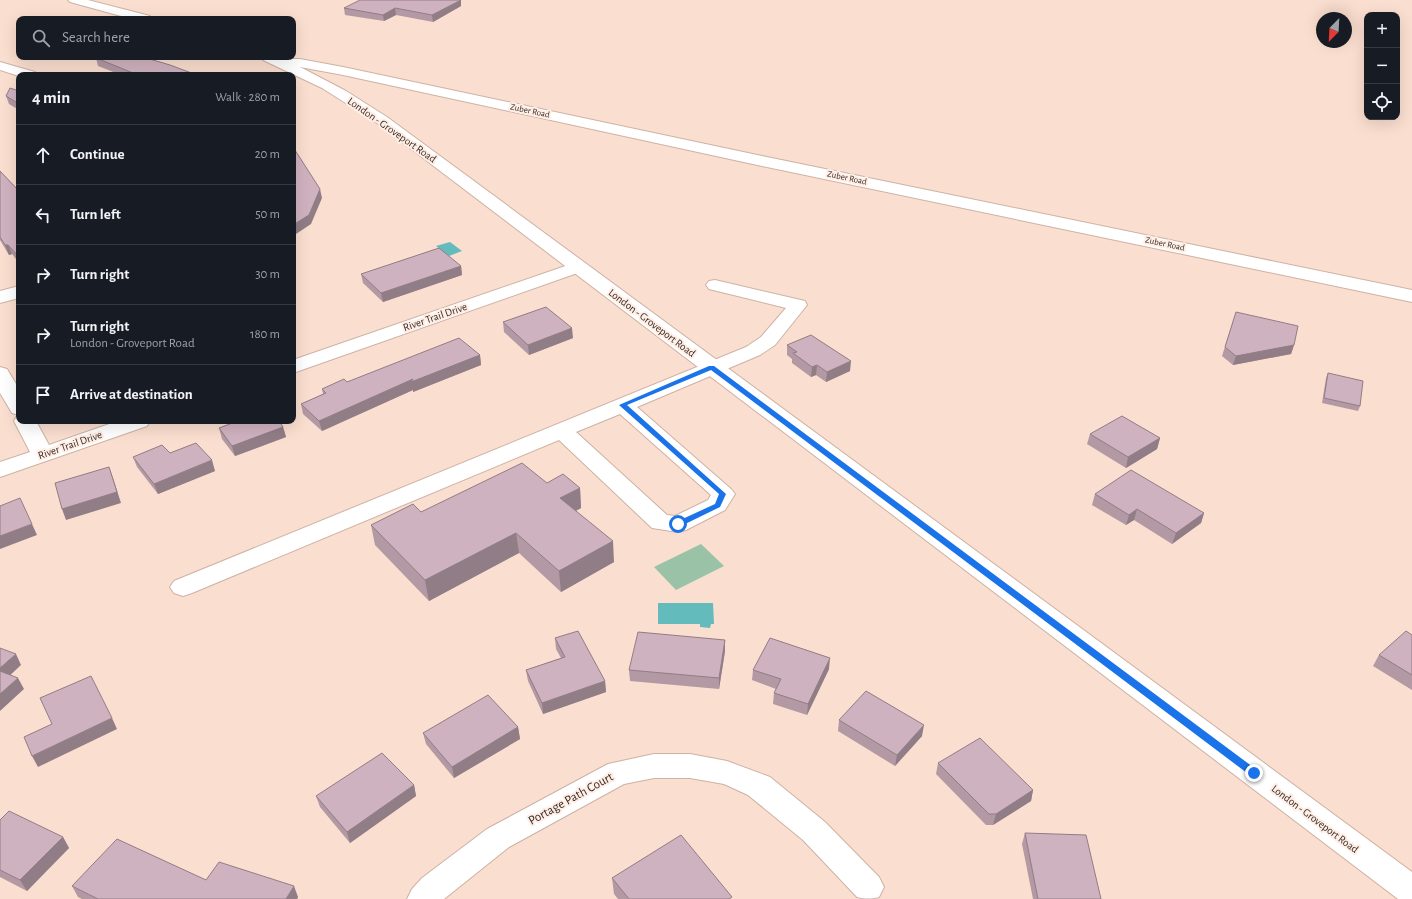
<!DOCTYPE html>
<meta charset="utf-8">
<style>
body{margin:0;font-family:"Alegreya Sans",sans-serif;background:#242831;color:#f1f3f6}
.controls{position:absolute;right:12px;top:12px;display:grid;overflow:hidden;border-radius:8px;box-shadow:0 4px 16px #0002}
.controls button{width:36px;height:36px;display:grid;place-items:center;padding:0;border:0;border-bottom:1px solid #363941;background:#171b24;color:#f1f3f6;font:20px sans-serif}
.compass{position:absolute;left:1316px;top:12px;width:36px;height:36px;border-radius:50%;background:#171b24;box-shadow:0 4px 16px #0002;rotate:204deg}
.stop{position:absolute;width:12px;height:12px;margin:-9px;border:3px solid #1a73e8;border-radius:50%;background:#fff}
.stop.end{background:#1a73e8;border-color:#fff;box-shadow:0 1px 4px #0008}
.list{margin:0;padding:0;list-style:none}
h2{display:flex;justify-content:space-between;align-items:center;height:52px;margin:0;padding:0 16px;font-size:17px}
h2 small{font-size:13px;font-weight:400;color:#9ea1a6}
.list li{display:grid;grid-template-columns:26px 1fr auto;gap:12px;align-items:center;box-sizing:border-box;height:60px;padding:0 16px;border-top:1px solid #363941}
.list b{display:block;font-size:15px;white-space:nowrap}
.list p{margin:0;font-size:13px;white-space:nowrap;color:#9ea1a6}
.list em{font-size:13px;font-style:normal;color:#9ea1a6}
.icon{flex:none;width:22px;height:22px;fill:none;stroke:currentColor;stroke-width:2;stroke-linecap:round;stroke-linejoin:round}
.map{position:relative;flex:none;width:1412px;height:899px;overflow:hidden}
.search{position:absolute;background:#171b24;box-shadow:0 4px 16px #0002;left:16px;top:16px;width:280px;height:44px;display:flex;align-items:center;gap:10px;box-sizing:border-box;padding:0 14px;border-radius:8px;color:#9ea1a6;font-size:15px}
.panel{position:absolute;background:#171b24;box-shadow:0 4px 16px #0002;left:16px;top:72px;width:280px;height:352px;border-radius:8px}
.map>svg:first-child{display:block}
</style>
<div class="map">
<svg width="1412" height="899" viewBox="0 0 1412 899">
<rect width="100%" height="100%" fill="#fadecf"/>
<!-- green -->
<path fill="#99c2a6" d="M701,544L724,566L676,590L654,567Z"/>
<!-- water -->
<g fill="#64bbbc">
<path d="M450,242L462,251L449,256L436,246Z"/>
<path d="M658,603H713L714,624H711L710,628L700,627V624H658Z"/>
</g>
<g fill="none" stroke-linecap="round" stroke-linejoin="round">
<!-- minor casing -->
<g stroke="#cdb2a4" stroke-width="2">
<g id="minor">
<path d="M283,59H300L343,67L762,156L1412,290V302L762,166L343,75L300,67L278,66L276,63L278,60Z"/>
<path d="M0,62L35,72L37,75L19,76L0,70Z"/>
<path d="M577,262L583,263L586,267L583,271L293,373V360Z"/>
<path d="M715,280L805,301L807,305L775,345L760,355L637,407L731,489L735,494L725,510L686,530L678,532L652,528L559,440L192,593L183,596L174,593L170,587L174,581L746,347L761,337L786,308L709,289L706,285L709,281ZM620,414L711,495L708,500L675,516L667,515L576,432Z"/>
<path d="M19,286V298L0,303V291Z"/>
<path d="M0,367L7,369L19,389V415L12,413L0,393Z"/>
<path d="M17,416H19V421H36L49,445L118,421H150L147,426L0,477V462L30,452L14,421Z"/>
<path d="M654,754H690L727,761L770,777L825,822L879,877L884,887L879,897C872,899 864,899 857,897L803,840L748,795L724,784L690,778H654L624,784L509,847L444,899H407L412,889L422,878L487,829L608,764Z"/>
</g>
</g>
<!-- major casing -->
<g stroke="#cdb2a4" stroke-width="2">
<g id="major">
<path d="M68,0H88L150,16L152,19H132L70,2Z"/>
<path d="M262,57H279L302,68L346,91L387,117L1412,872V899H1398L377,123L322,88L263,60Z"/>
</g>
</g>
<!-- minor -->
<use href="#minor" fill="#fff" fill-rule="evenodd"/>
<!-- major -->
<use href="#major" fill="#fff" fill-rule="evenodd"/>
</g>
<!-- wall -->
<g fill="#b299a4">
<path d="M461,6L433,22L396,15L384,21L345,15L344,8Z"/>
<path d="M96,58L197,75H121L98,66Z"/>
<path d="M19,91V110L9,104L6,96Z"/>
<path d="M0,171L19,191V263L12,254L9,255L0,240Z"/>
<path d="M461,266L462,275L383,302L363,283L361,274Z"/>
<path d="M1236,312L1294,345L1291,354L1233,365L1222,356Z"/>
<path d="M503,322L573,338L529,355L504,332Z"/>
<path d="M787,345L850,371L826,382L816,375L811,377L792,363V359L787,355Z"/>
<path d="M480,355L481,365L413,392V390L322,431L303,414L301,404L323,394L322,389L347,382Z"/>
<path d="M1328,373L1360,406L1358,411L1322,403L1326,378Z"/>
<path d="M232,421H279L283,427L286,437L235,456L222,439L219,428L233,423Z"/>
<path d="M1090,434L1160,438L1157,449L1126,468L1087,444Z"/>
<path d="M133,457L215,471L158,494L137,467Z"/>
<path d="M547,483L580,488L581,508L576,511L614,562L561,592L519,553L429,601L375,545L371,525L421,512Z"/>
<path d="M1095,494L1204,513L1201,523L1172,544L1134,520L1126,525L1092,505Z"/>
<path d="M1412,635V690L1373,666L1379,655Z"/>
<path d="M555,638L605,681L606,692L543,714L528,681L526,670L561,658L556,649Z"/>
<path d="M725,640V651L719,689L630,681L629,670Z"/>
<path d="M829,669L807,715L773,704L774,693L776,689L752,680L753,670Z"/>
<path d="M839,720L922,736L895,766L838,731Z"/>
<path d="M518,727L520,739L454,778L426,744L423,733Z"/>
<path d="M938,763L1033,790L1031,801L993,825H986L936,774Z"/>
<path d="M414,785L416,796L350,843L320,807L316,796Z"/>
<path d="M0,820L63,837L69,848L27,891L0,877Z"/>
<path d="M1025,833L1101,899H1033L1022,844Z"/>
<path d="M612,878L732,899H618L614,894Z"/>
<path d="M72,886L298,897L297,899H82L78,897Z"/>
</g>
<!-- shaded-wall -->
<g fill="#917d86">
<path d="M461,0V6L433,22L432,15Z"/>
<path d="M395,8L396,15L384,21L383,15Z"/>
<path d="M320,189L322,198L311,224L293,236V225Z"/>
<path d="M5,245H8L12,254L9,255Z"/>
<path d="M461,266L462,275L383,302L381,293Z"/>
<path d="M293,323H294L296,333L293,334Z"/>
<path d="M572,328L573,338L529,355L528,345Z"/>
<path d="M1294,345L1291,354L1233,365L1236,356Z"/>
<path d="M480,355L481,365L413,392V390L322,431L319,421L413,379Z"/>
<path d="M851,361L850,371L826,382L827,372Z"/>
<path d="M817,365L816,375L811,377L812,367Z"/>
<path d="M283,427L286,437L235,456L232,446Z"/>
<path d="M1160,438L1157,449L1126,468L1128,457Z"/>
<path d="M212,460L215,471L158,494L154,484Z"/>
<path d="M109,467L113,478L121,503L66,520L62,509Z"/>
<path d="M580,488L581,508L562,518L560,498Z"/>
<path d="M1137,509L1134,520L1126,525L1129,515Z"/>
<path d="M1204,513L1201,523L1172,544L1176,533Z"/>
<path d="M32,524L37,535L0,549V536Z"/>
<path d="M516,533L519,553L429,601L425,580Z"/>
<path d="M613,541L614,562L561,592L559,571Z"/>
<path d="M725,640V651L719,689V678Z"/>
<path d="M16,654L21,665L4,681L0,674V668Z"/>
<path d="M830,658L829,669L807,715L808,704Z"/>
<path d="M18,678L24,689L0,711V694Z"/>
<path d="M605,681L606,692L543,714L542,703Z"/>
<path d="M112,718L117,729L38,767L32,756Z"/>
<path d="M924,725L922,736L895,766L897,755Z"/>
<path d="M518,727L520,739L454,778L452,767Z"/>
<path d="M414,785L416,796L350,843L347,832Z"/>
<path d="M1033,790L1031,801L993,825L996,814Z"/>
<path d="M63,837L69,848L27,891L20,880Z"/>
<path d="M294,886L298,897L297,899H286Z"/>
</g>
<!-- building -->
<g fill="#cfb2bf" stroke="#917d86">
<path d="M360,0H461L432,15L395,8L383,15L344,8Z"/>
<path d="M97,57H143L170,65L197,75H138L96,58Z"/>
<path d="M10,88L19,91V104L6,96Z"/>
<path d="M293,147L320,189L309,215L293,225Z"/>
<path d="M0,171L19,191V255L18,256L8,245H5L0,237Z"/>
<path d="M439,248L461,266L381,293L361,274Z"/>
<path d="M546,307L572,328L528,345L503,322Z"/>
<path d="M1236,312L1298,326L1294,345L1236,356L1225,347Z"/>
<path d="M811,335L851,361L827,372L817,365L812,367L793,353L797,352L787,345Z"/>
<path d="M459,338L480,355L411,382L413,379L319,421L301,404L326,393L322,389L344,379L347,382Z"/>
<path d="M1328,373L1363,381L1360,406L1324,398Z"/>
<path d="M1122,416L1160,438L1128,457L1090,434Z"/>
<path d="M233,421H279L283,427L232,446L219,428L235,422Z"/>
<path d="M196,443L212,460L154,484L133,457L162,445L170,453Z"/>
<path d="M522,463L547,483L563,474L580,488L560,498L613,541L559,571L516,533L425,580L371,525L413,504L421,512Z"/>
<path d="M109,467L117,492L62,509L55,483Z"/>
<path d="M1131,470L1204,513L1176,533L1137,509L1129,515L1095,494Z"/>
<path d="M20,498L32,524L0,536V506Z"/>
<path d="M578,631L605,681L542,703L526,670L565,657L555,638Z"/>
<path d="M1406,631L1412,635V675L1379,655Z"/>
<path d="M638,632L725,640L719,678L629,670Z"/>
<path d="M770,638L830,658L808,704L774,693L781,679L753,670Z"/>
<path d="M0,648L16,654L0,668Z"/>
<path d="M0,671L18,678L0,694Z"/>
<path d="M91,676L112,718L32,756L24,737L52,724L40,698Z"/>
<path d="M866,691L924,725L897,755L839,720Z"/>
<path d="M488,695L518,727L452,767L423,733Z"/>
<path d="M980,738L1033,790L996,814H989L938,763Z"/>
<path d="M382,753L414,785L347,832L316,796Z"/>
<path d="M9,811L63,837L20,880L0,870V820Z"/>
<path d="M1025,833L1086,835L1101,899H1038Z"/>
<path d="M681,835L732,897L729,899H629L612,878Z"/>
<path d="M117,839L206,880L219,862L294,886L286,899H98L72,886Z"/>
</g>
<!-- route -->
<path fill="#1a73e8" d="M709,366H714L1257,770L1258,773L1257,776H1251L711,370L627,405L726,494L720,507L681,526H676V522L715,504L719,494L619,405Z"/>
<g text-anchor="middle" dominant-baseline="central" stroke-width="4" stroke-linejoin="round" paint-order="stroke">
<!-- far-street labels -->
<g font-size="9" fill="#382d28" stroke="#ffeee5">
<text transform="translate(530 111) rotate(12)">Zuber Road</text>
<text transform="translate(847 178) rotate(12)">Zuber Road</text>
<text transform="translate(1165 244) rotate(12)">Zuber Road</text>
</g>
<!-- street labels -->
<g font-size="11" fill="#382d28" stroke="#ffeee5">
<text transform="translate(392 130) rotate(35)">London - Groveport Road</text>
<text transform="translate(435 317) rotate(-19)">River Trail Drive</text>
<text transform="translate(652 323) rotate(37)">London - Groveport Road</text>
<text transform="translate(70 445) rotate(-19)">River Trail Drive</text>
<text transform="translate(1315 819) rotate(37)">London - Groveport Road</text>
</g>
<!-- near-street labels -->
<g font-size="13" fill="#382d28" stroke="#ffeee5">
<text transform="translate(571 799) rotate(-29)">Portage Path Court</text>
</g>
</g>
</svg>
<div class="controls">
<button>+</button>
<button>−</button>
<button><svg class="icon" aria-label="locate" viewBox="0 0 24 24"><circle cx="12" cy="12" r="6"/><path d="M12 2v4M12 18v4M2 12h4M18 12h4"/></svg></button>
</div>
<svg class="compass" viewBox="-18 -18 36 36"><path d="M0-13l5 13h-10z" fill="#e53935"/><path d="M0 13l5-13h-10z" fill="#9ea1a6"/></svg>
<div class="stop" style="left:678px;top:524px"></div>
<div class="stop end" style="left:1254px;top:773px"></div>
<div class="search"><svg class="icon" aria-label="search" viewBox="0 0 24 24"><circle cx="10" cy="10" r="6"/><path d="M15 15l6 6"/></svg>Search here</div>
<section class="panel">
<h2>4 min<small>Walk · 280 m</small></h2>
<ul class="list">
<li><svg class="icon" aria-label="ahead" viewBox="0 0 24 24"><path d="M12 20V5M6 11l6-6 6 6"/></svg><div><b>Continue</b></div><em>20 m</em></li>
<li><svg class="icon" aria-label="left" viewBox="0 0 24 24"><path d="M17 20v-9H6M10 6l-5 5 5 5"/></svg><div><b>Turn left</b></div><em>50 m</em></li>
<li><svg class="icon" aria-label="right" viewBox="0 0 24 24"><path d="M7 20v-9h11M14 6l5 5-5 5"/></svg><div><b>Turn right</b></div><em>30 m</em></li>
<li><svg class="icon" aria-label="right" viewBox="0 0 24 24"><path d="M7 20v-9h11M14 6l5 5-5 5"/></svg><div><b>Turn right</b><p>London - Groveport Road</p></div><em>180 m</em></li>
<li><svg class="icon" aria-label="arrive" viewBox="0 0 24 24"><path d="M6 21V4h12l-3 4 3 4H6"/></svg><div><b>Arrive at destination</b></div></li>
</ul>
</section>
</div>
